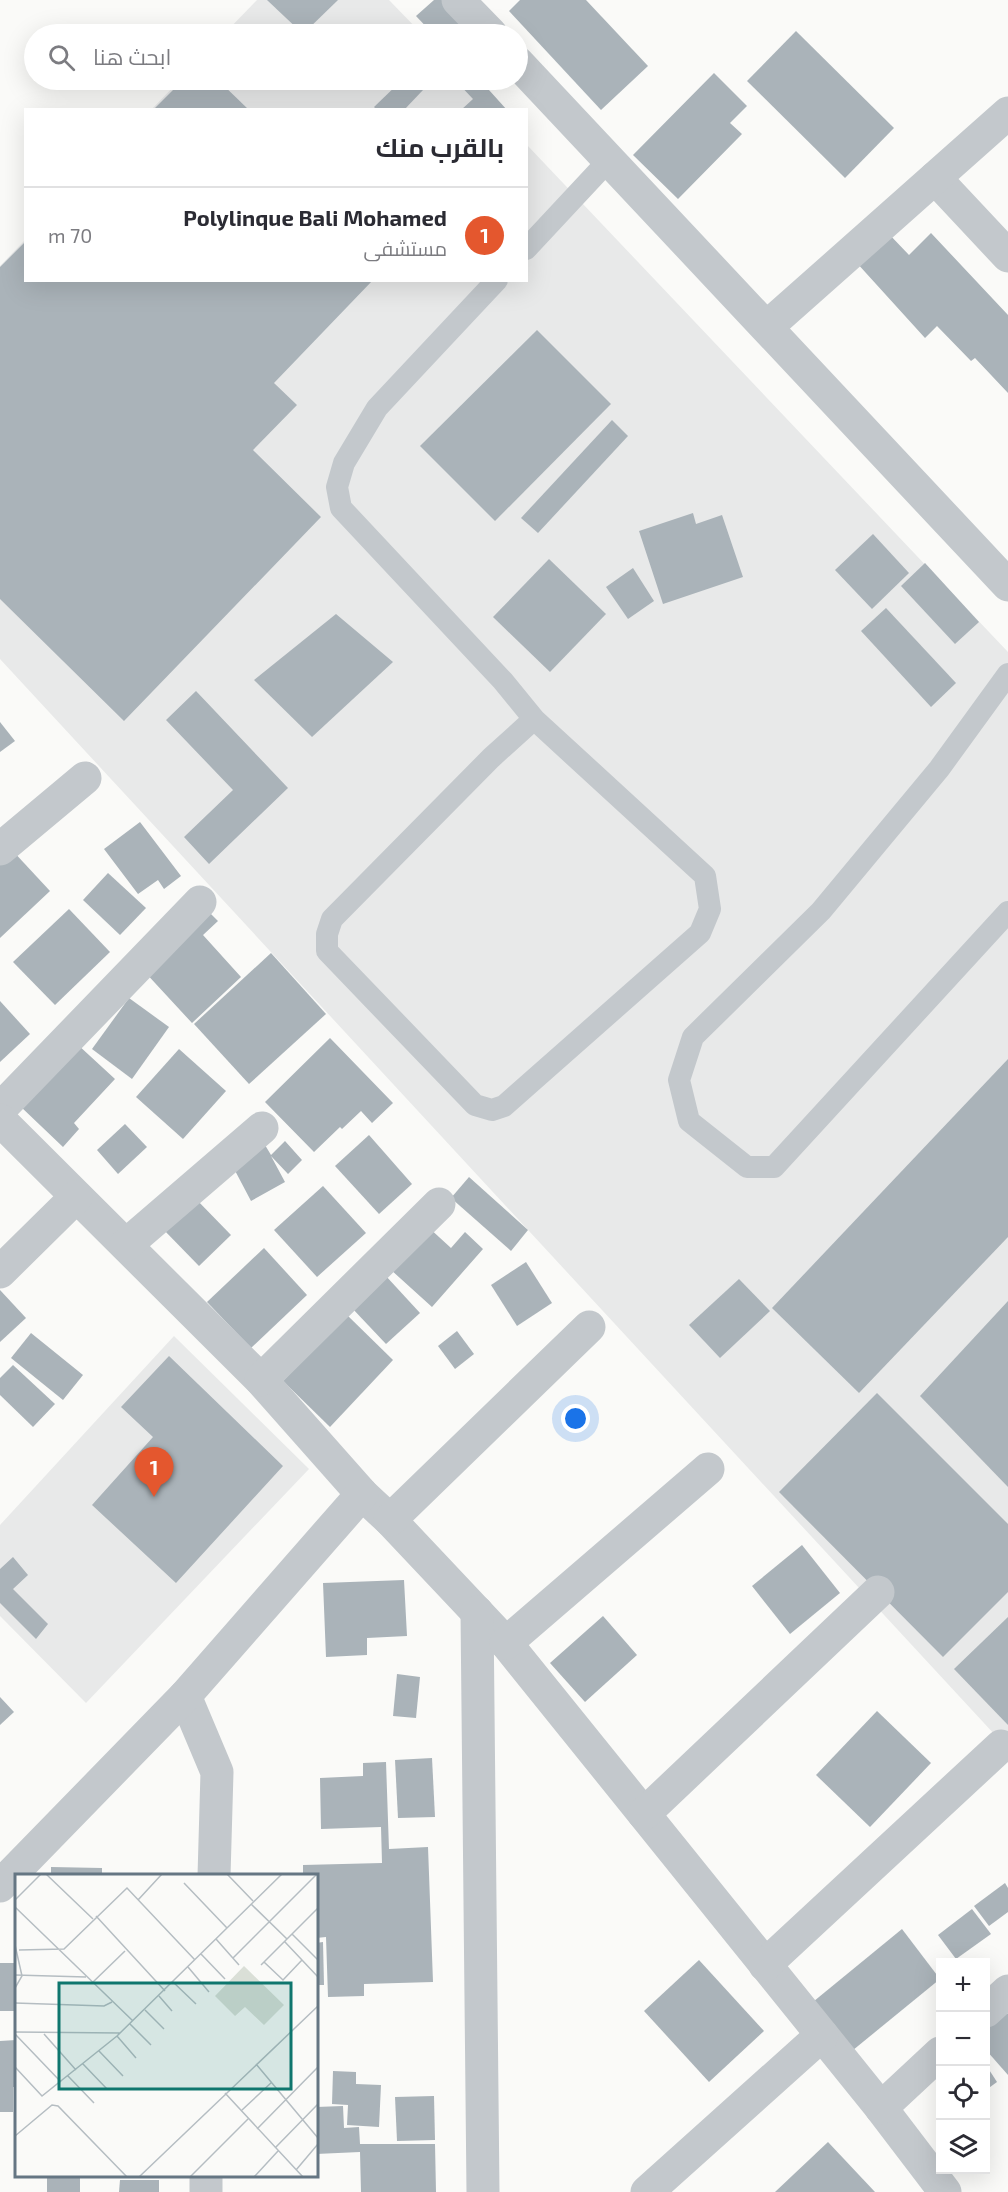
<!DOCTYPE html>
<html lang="ar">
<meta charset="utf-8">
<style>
body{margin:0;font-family:"Exo 2",Cairo,sans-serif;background:#f2f2f3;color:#2b2b33;direction:rtl}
.controls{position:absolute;right:18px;bottom:18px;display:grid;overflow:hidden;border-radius:0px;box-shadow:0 6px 24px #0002}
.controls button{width:54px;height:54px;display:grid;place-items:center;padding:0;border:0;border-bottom:2px solid #e1e1e2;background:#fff;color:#2b2b33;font:30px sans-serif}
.you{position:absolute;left:576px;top:1419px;width:21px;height:21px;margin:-15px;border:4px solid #fff;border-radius:50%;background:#1a73e8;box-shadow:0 0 0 9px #1a73e833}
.badge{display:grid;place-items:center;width:39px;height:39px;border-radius:50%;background:#e4572e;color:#fff;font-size:20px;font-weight:700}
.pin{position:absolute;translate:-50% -50px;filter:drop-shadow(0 2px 3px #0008)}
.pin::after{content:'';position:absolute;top:32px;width:21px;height:18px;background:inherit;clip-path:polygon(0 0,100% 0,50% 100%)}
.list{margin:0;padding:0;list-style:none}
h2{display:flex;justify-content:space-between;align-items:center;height:78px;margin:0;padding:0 24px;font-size:26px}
h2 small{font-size:20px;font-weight:400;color:#7c7c81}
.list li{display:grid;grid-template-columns:39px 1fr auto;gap:18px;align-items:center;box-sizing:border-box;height:96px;padding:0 24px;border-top:2px solid #e1e1e2}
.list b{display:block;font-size:22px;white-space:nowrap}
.list p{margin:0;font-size:20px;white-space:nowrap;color:#7c7c81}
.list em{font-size:20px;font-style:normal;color:#7c7c81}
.icon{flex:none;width:33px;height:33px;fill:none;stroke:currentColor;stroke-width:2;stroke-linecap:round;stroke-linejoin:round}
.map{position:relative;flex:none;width:1008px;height:2192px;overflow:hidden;direction:ltr}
.search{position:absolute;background:#fff;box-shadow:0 6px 24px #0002;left:24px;top:24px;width:504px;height:66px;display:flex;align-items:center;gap:15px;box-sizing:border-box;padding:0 21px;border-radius:33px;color:#7c7c81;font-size:22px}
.panel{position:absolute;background:#fff;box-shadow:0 6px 24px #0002;left:24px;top:108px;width:504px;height:174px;border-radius:0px;direction:rtl}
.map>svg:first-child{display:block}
</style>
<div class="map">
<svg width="1008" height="2192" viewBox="0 0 1008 2192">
<rect width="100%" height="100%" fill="#fafaf8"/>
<!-- built -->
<g fill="#e8e9e9">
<path d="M257,0H389L422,34H224Z"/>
<path d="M180,80H464L493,109L151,110Z"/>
<path d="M527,145L1008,652V1749L0,659V266L25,240L26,280H526Z"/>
<path d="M174,1336L309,1469L86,1703L0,1616V1525Z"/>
</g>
<!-- building -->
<g fill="#aab3b9">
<path d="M267,0H338L303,34Z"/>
<path d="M434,0H450L482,34H433L416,16Z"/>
<path d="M520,0H586L648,66L601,110L509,11Z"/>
<path d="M796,31L894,128L845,178L747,81Z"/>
<path d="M714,73L747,106L730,123L742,134L678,199L633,155Z"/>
<path d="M183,80H218L249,110H153Z"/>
<path d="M402,80H413L423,90L404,110H377L374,107Z"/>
<path d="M455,80H480L507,110H461L473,99Z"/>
<path d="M887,232L909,255L931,233L1008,315V393L975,358L971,361L937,326L925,338L856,262Z"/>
<path d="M26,241V280H373L274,383L297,405L253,450L321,517L124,721L0,599V267Z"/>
<path d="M537,330L611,404L495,521L420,446Z"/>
<path d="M612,420L628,436L538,533L521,518Z"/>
<path d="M693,513L696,524L722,515L743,577L663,604L639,531Z"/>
<path d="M873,534L909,573L872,609L835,570Z"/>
<path d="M549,559L606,614L550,672L493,617Z"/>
<path d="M925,563L979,622L955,644L901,586Z"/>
<path d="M633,568L654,601L628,619L606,587Z"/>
<path d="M886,608L956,683L931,707L861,631Z"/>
<path d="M336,614L393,662L312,737L254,680Z"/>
<path d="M196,691L288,788L209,864L184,837L233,790L166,720Z"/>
<path d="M0,722L15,741L0,752Z"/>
<path d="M140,822L181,876L164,889L158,880L138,894L104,849Z"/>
<path d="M11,849L50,891L0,938V860Z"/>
<path d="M108,873L146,908L120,935L83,900Z"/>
<path d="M69,909L110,952L55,1005L13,962Z"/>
<path d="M207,910L218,921L203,935L241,977L192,1023L143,970Z"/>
<path d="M271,953L326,1014L249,1084L194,1024Z"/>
<path d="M129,998L169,1027L132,1079L92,1049Z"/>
<path d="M0,1001L30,1034L0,1062Z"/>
<path d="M330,1038L393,1103L372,1123L361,1111L342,1129L340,1127L314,1152L265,1102Z"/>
<path d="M77,1044L115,1079L74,1123L79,1129L63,1147L20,1106Z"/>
<path d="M179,1049L226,1091L183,1139L136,1097Z"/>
<path d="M1008,1059V1237L859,1393L772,1308Z"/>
<path d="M125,1124L147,1147L118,1174L97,1150Z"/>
<path d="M369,1135L412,1184L379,1214L335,1166Z"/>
<path d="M285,1141L302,1160L288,1174L271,1156L285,1182L251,1201L231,1163L265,1145L271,1155Z"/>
<path d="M469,1177L528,1230L511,1251L451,1198Z"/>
<path d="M323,1186L366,1233L317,1277L274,1230Z"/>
<path d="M194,1197L231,1235L199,1266L162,1228Z"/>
<path d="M427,1226L451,1248L465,1232L483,1249L432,1307L390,1269Z"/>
<path d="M264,1248L307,1295L251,1348L207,1302Z"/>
<path d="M526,1262L552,1303L517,1326L491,1285Z"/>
<path d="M385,1275L420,1313L386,1344L351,1307Z"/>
<path d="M739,1279L770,1311L720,1358L689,1325Z"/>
<path d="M0,1290L26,1318L0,1342Z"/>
<path d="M1008,1301V1487L920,1396Z"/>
<path d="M346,1314L393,1360L330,1427L283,1381Z"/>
<path d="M457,1331L474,1354L455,1369L438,1346Z"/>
<path d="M31,1333L83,1375L63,1400L11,1358Z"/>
<path d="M169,1356L283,1466L176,1583L92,1505L153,1437L121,1407Z"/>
<path d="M13,1365L55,1404L33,1427L0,1395V1378Z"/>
<path d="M877,1393L1008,1524V1592L943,1657L779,1492Z"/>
<path d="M802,1545L840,1593L790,1634L752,1586Z"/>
<path d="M13,1557L28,1575L13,1589L48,1624L36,1639L0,1603V1569Z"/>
<path d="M404,1580L407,1636L367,1638V1655L326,1657L323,1583Z"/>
<path d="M603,1616L637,1655L585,1702L550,1663Z"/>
<path d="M1008,1617V1725L954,1669Z"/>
<path d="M397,1674L420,1677L416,1718L393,1716Z"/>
<path d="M0,1697L14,1712L0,1725Z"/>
<path d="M877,1711L931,1763L870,1827L816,1775Z"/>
<path d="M432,1758L435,1817L398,1818L395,1760Z"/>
<path d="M386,1762L389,1849L428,1847L433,1982L364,1984V1996L328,1997L326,1937L316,1938V1876H303V1865L382,1863L381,1827L321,1829L320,1778L363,1776V1763Z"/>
<path d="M51,1867L102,1868V1876H51Z"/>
<path d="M1005,1883L1008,1888V1912L989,1926L974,1906Z"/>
<path d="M972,1909L991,1934L956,1959L938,1935Z"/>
<path d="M902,1929L940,1979L847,2055L808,2006Z"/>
<path d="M323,1942L324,1985H316V1943Z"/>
<path d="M699,1960L764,2031L709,2082L644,2011Z"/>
<rect x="0" y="1963" width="16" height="48"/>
<path d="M1001,2007L1008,2014V2075L986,2050V2020Z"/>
<path d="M16,2040V2087H13V2112H0V2041Z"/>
<path d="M986,2065L997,2082L986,2090Z"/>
<path d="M333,2071L356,2072V2084L381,2085L379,2127L347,2125L348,2105L332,2104Z"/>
<path d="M434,2096L435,2140L397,2141L395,2097Z"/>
<path d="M343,2106L344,2128L359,2127L360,2144H435L436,2192H361L360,2152L316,2154V2107Z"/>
<path d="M828,2142L875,2192H775Z"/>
<rect x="47" y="2177" width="33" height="15"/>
<path d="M120,2180H159V2192H119Z"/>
</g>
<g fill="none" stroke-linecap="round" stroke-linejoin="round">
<!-- service -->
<g stroke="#c3c8cc" stroke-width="22">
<path d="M526,249L609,160"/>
<path d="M497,280L377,408L344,463L337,487L341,508L503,681L534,719L705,876L710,909L700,933L504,1106L492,1110L475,1105L327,951V934L332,919L491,758L534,719"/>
<path d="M1008,674L939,769L821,911L693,1037L679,1080L689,1121L747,1167H774L1008,912"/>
</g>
<!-- minor -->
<g stroke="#c3c8cc" stroke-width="33">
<path d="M935,178L1008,256"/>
<path d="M767,327L1008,113"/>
<path d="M0,849L85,778"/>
<path d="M0,1109L200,902"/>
<path d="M0,1120L261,1380L362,1494L390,1520L506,1643L881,2108L945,2192"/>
<path d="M126,1245L262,1128"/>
<path d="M0,1272L76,1197"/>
<path d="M261,1380L439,1204"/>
<path d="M390,1520L589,1327"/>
<path d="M477,1612L483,2192"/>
<path d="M506,1643L708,1469"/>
<path d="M185,1696L217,1772L214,1876"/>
<path d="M644,1814L878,1592"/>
<path d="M0,1886L185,1696L362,1494"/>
<path d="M765,1965L1001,1746"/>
<path d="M986,2011L1008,1991"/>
<path d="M881,2108L940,2053"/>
<path d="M206,2192V2176"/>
<path d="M647,2192L822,2035"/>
</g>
<!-- tertiary -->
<g stroke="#c3c8cc" stroke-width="33">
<path d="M458,0L491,34"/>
<path d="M518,63L1008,585"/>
</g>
</g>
<!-- overview -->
<g transform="translate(15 1874)">
<rect width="303" height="303" fill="#fafaf8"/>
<path d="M229,92L269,131L249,151L230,133L220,142L200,122Z" fill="#dadfd7"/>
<path fill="none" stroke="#b5bdc2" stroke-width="1.5" d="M31,0L78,45M212,0L238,27M169,9L212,54M0,26L26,0M123,26L147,0M236,30L272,65M0,33L118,147M81,42L150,117M277,60L303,86M201,65L224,91M270,68L303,103M0,71L7,102L0,114M4,76L49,75L112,14L180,86M186,80L210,105M218,84L302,0M249,88L268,106L287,86M246,91L303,34M173,93L194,118M0,101L71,103M158,108L181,130M77,109L110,77M144,122L157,137M0,129L89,132L97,128M130,136L149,155M115,150L136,171M0,158L105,159M0,160L46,208M29,160L61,196M102,162L121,184M84,177L108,202M68,190L92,215M241,190L303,264M0,193L27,222L102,162L267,0M53,202L79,229M210,219L288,303M227,236L257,208M242,255L303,193M0,262L37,231L43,232L112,303M260,274L303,230M281,296L303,270M124,303L303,132M175,303L233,245M239,303L263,277"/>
<path fill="#0f766e" fill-opacity="0.15" stroke="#0f766e" stroke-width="3" d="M44,109H276V215H44Z"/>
<rect width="303" height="303" fill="none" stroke="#657683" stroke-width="3"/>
</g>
</svg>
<div class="controls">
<button>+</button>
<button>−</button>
<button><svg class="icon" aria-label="locate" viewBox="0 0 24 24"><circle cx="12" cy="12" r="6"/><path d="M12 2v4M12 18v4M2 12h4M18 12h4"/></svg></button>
<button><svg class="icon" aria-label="layers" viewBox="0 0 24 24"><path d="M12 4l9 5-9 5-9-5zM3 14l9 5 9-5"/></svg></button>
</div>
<div class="you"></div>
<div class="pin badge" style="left:154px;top:1497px">1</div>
<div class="search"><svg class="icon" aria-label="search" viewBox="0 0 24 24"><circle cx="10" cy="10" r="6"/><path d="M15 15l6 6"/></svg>ابحث هنا</div>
<section class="panel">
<h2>بالقرب منك<small></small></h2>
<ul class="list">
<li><span class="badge">1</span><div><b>Polylinque Bali Mohamed</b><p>مستشفى</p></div><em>70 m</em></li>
</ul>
</section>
</div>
